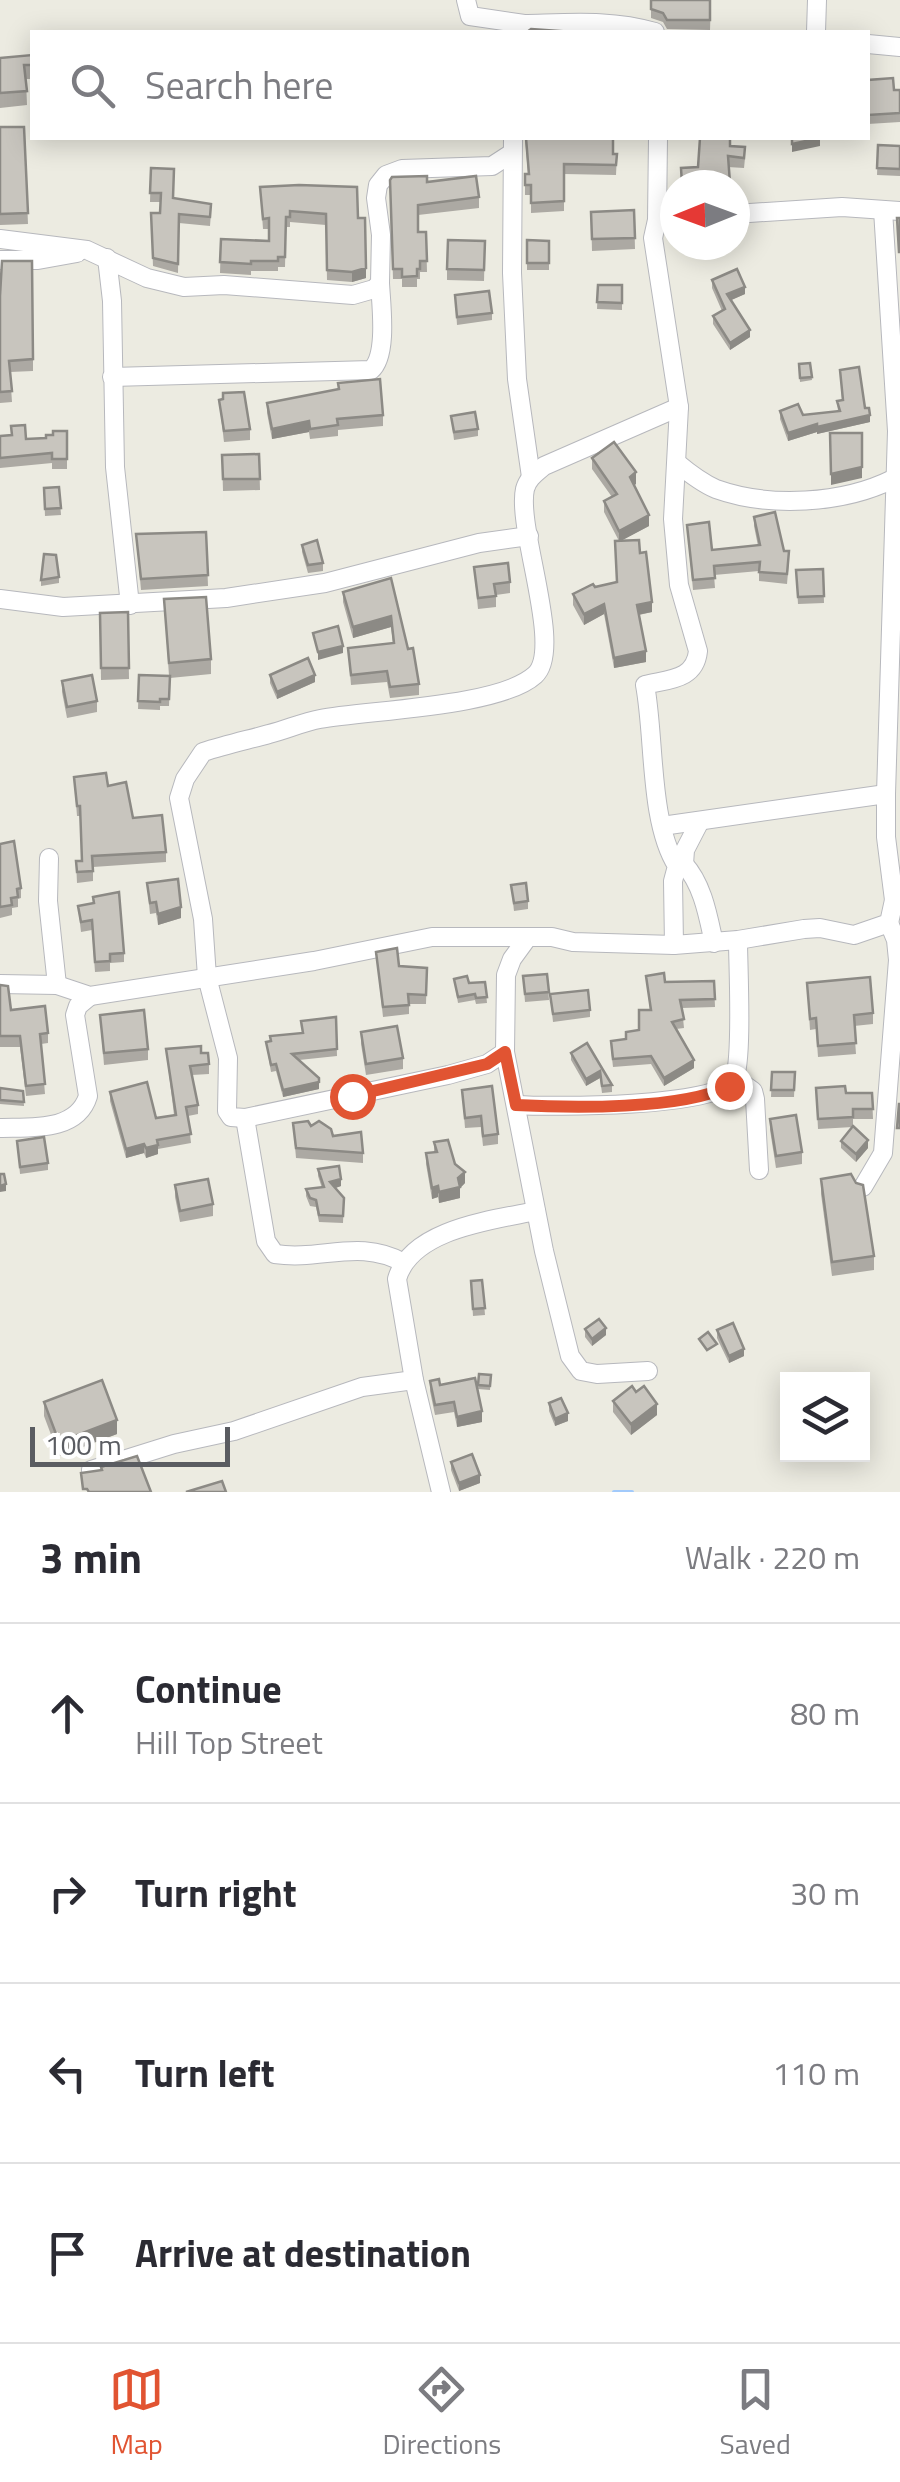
<!DOCTYPE html>
<meta charset="utf-8">
<style>
body{margin:0;font-family:"Titillium Web",sans-serif;background:#f7f7f7;color:#2b2b33}
.controls{position:absolute;right:30px;bottom:30px;display:grid;overflow:hidden;border-radius:0px;box-shadow:0 5px 25px #0003}
.controls button{width:90px;height:90px;display:grid;place-items:center;padding:0;border:0;border-bottom:2px solid #e1e1e2;background:#fff;color:#2b2b33;font:50px sans-serif}
.compass{position:absolute;left:660px;top:170px;width:90px;height:90px;border-radius:50%;background:#fff;box-shadow:0 5px 25px #0003;rotate:269deg}
.scale{position:absolute;left:30px;bottom:25px;width:200px;box-sizing:border-box;padding-left:10px;border:5px solid #5a5c61;border-top:0;font-size:28px;line-height:35px;white-space:nowrap;color:#5a5c61;-webkit-text-stroke:8px #fff;paint-order:stroke}
.stop{position:absolute;width:30px;height:30px;margin:-22px;border:8px solid #e15432;border-radius:50%;background:#fff}
.stop.end{background:#e15432;border-color:#fff;box-shadow:0 2px 10px #0008}
.list{margin:0;padding:0;list-style:none}
h2{display:flex;justify-content:space-between;align-items:center;height:130px;margin:0;padding:0 40px;font-size:42px}
h2 small{font-size:32px;font-weight:400;color:#7c7c81}
.list li{display:grid;grid-template-columns:65px 1fr auto;gap:30px;align-items:center;box-sizing:border-box;height:180px;padding:0 40px;border-top:2px solid #e1e1e2}
.list b{display:block;font-size:38px;white-space:nowrap}
.list p{margin:0;font-size:32px;white-space:nowrap;color:#7c7c81}
.list em{font-size:32px;font-style:normal;color:#7c7c81}
.icon{flex:none;width:55px;height:55px;fill:none;stroke:currentColor;stroke-width:2;stroke-linecap:round;stroke-linejoin:round}
.map{position:relative;flex:none;width:900px;height:1492px;overflow:hidden}
.search{position:absolute;background:#fff;box-shadow:0 5px 25px #0003;left:30px;right:30px;top:30px;height:110px;display:flex;align-items:center;gap:25px;box-sizing:border-box;padding:0 35px;border-radius:0px;color:#7c7c81;font-size:38px}
.sheet{height:850px;background:#fff}
nav{display:flex;justify-content:space-around;align-items:center;box-sizing:border-box;height:140px;border-top:2px solid #e1e1e2;background:#fff;font-size:28px;color:#7c7c81}
nav a{display:grid;justify-items:center;gap:5px}
nav .on{color:#e15432}
.map>svg:first-child{display:block}
</style>
<div class="map">
<svg width="900" height="1492" viewBox="0 0 900 1492">
<rect width="100%" height="100%" fill="#ecebe1"/>
<g fill="none" stroke-linecap="round" stroke-linejoin="round">
<!-- stream -->
<path stroke="#a2cafb" stroke-width="4" d="M614,1492H632"/>
<!-- minor casing -->
<g stroke="#b7b8bd" stroke-width="20">
<g id="minor">
<path d="M466,0L470,16L524,24"/>
<path d="M521,32L524,24C569,23 611,19 655,32"/>
<path d="M816,32L817,0"/>
<path d="M868,44L900,47"/>
<path d="M513,138L512,273L517,379L531,477"/>
<path d="M658,138L657,220L653,238L679,407L673,519L679,585L698,651C695,680 669,679 645,685C655,738 649,822 677,866L673,881L674,945"/>
<path d="M883,210L897,431L886,794V837L894,900"/>
<path d="M735,214L842,207L900,211"/>
<path d="M0,239L87,250L147,278L184,287L224,285L353,295L374,289L380,283L381,235L376,198L378,185L386,175L402,169L492,166L512,153"/>
<path d="M107,258L112,301L115,467L130,605"/>
<path d="M0,260H38L77,253"/>
<path d="M112,377L371,370C388,356 381,304 380,283"/>
<path d="M677,463C689,473 702,483 716,489C769,508 843,504 893,479"/>
<path d="M0,599L63,607L226,598L325,583L479,543L529,536"/>
<path d="M662,826L886,794"/>
<path d="M49,858L48,901L57,985"/>
<path d="M684,864L685,850L700,821"/>
<path d="M677,866L684,864C703,885 708,916 714,943"/>
<path d="M528,937L512,959L506,975L505,1052L544,1251L570,1356L581,1371L597,1374L648,1371"/>
<path d="M0,984L57,985L90,996L314,961L432,937H552L573,942L674,945L738,940L804,929L820,928L854,935L889,923L894,900L900,893"/>
<path d="M505,1052L487,1064L448,1075L245,1118L231,1117L227,1111L228,1058L207,977L203,919L179,798L185,779L203,752C225,745 247,740 269,734C286,730 303,722 320,719C369,710 500,707 535,675C564,649 516,528 525,489C528,478 536,473 544,466L679,407"/>
<path d="M735,1078L753,1091L755,1099L759,1170"/>
<path d="M516,1105C549,1107 721,1108 734,1079C743,1060 738,966 738,940"/>
<path d="M245,1118L266,1241L275,1254C322,1261 359,1238 404,1263"/>
<path d="M0,1128C31,1127 77,1132 88,1096L75,1015L78,1006L90,996"/>
<path d="M863,1187L883,1153L898,960L896,940L889,923"/>
<path d="M91,1470L174,1444L234,1431L362,1387L414,1380"/>
<path d="M441,1492L414,1380L397,1279C411,1229 493,1220 536,1211"/>
</g>
</g>
<!-- minor -->
<use href="#minor" stroke="#fff" stroke-width="18"/>
</g>
<!-- wall -->
<g fill="#aca9a3">
<path d="M651,0H711L710,30L667,29L663,22L651,18Z"/>
<path d="M32,55V79H26L27,105L0,108V58Z"/>
<path d="M868,80L894,90H900V122L868,124Z"/>
<path d="M0,127H24L28,224L0,225Z"/>
<path d="M525,138L617,154L616,175L564,174V211L531,213V195H525V174H528Z"/>
<path d="M878,145L900,146V176L877,175Z"/>
<path d="M730,146L745,158L744,168L728,167L730,185H682L681,168L698,167Z"/>
<path d="M151,168L173,198L211,213L210,226L179,223L178,273L153,266L151,213H160L161,202H150Z"/>
<path d="M390,180L427,182L479,197V208L418,215V232H426L427,272H420V279H417V287H402V279H393Z"/>
<path d="M260,187L358,218L366,278L352,282L327,280L326,225L290,222V227H286L285,267H278V271H251V275L220,273L221,239L269,241V229H263Z"/>
<path d="M634,210L635,249L592,251L591,212Z"/>
<path d="M527,240L549,241V270H527Z"/>
<path d="M485,241L484,281L447,280V269Z"/>
<path d="M712,280L745,294L731,300L750,337L730,350L713,324V316L722,311L712,288Z"/>
<path d="M598,285H622V310L597,309Z"/>
<path d="M455,295L492,313V320L457,325Z"/>
<path d="M0,296L33,359V371L10,372L12,402L0,403Z"/>
<path d="M810,363L812,380L800,382L799,364Z"/>
<path d="M840,370L865,408L870,422L817,434V432L788,441L780,419V411L803,415L838,411L837,401L842,400Z"/>
<path d="M219,400L250,429V440L224,442Z"/>
<path d="M267,403L383,415V426L338,430V436L310,439L309,432L272,439L267,413Z"/>
<path d="M451,416L478,429V436L454,440Z"/>
<path d="M67,431V469H52V463L0,468V436L26,439L46,438Z"/>
<path d="M259,454L260,490L223,491L222,455Z"/>
<path d="M592,458L636,484L634,485L649,526L620,541L640,553L652,612L639,615L646,662L614,668L604,614L584,625L573,605V594L595,587L616,582L619,541L604,512V501L612,497L592,469Z"/>
<path d="M59,487L61,515L45,516L44,488Z"/>
<path d="M754,517L784,551L789,561L787,584L759,581V571L714,575L715,588L693,590L687,525L712,550L758,546L754,526Z"/>
<path d="M206,532L208,586L141,590L136,534Z"/>
<path d="M302,545L323,563V571L308,573L302,552Z"/>
<path d="M474,567L510,582V593L496,595V607L478,609Z"/>
<path d="M823,569L824,603L798,604L796,570Z"/>
<path d="M59,577V583L41,586V580Z"/>
<path d="M391,578L408,649L419,684V695L390,698L387,682L351,685L348,648L393,643L391,627L353,638L343,602V592Z"/>
<path d="M164,599L211,659V674L170,678L169,706H160V710L138,709L139,675L169,676Z"/>
<path d="M128,612L129,679L101,680L100,613Z"/>
<path d="M270,675L315,682L277,699L270,683Z"/>
<path d="M62,681L97,701V712L67,718L62,692Z"/>
<path d="M74,777L108,786L133,818L166,852V862L93,867V881L77,883L76,861H82L80,816H77Z"/>
<path d="M0,844L21,888V898L18,899V907L12,908V915L0,918Z"/>
<path d="M147,883L181,918L158,925L156,913L150,914Z"/>
<path d="M511,885L528,901V909L514,911Z"/>
<path d="M93,897L124,953V962L110,963V971L95,972L92,930L81,932L78,906L93,903Z"/>
<path d="M376,952L399,966L427,968L426,1004H409V1014L383,1017Z"/>
<path d="M547,974L549,1000L525,1002L523,976Z"/>
<path d="M646,976L665,982L714,981L715,1007L682,1008L684,1028L676,1029L694,1068L664,1086L651,1064L613,1067L611,1049L639,1030L650,1010Z"/>
<path d="M454,979L469,983L485,982L487,1003L476,1004L475,1000L458,1003Z"/>
<path d="M807,983L873,1013V1024L854,1026L856,1054L818,1057L816,1029L810,1030Z"/>
<path d="M0,985L11,1010L48,1033V1043L41,1044L45,1094L26,1096L20,1047H0Z"/>
<path d="M550,994L590,1010V1017L553,1022Z"/>
<path d="M100,1015L148,1049V1060L104,1065Z"/>
<path d="M336,1017L337,1056L299,1060L319,1089L283,1097L276,1071L271,1072L266,1042L270,1041V1036L302,1033Z"/>
<path d="M361,1032L403,1058V1069L366,1075L361,1044Z"/>
<path d="M166,1049L201,1053L209,1064V1074L192,1075L198,1105V1114L188,1116L191,1143L158,1149V1154L146,1158L144,1153L126,1158L110,1101V1092L156,1118L174,1115Z"/>
<path d="M571,1053L612,1085V1092L602,1093L600,1078L586,1086L571,1060Z"/>
<path d="M772,1072H795L794,1097H771Z"/>
<path d="M0,1088L23,1091L24,1106L0,1104Z"/>
<path d="M816,1088L846,1093H872L873,1119H853V1127L868,1148L856,1162L841,1148V1141L853,1127L818,1129Z"/>
<path d="M462,1090L498,1134V1144L483,1146L481,1127L465,1128Z"/>
<path d="M770,1119L802,1152V1164L776,1168L770,1130Z"/>
<path d="M293,1123L311,1126L333,1136L363,1153V1163L296,1158Z"/>
<path d="M17,1141L48,1163V1170L20,1174Z"/>
<path d="M434,1142L455,1164L465,1183L460,1188V1198L439,1203L438,1197L432,1199L426,1164V1153L434,1152Z"/>
<path d="M318,1169L341,1186L335,1188L344,1198L343,1223L319,1222L316,1207L310,1206L306,1196V1189L322,1188L318,1176Z"/>
<path d="M821,1179L874,1256V1270L832,1276L821,1194Z"/>
<path d="M175,1185L213,1204V1216L180,1222L175,1197Z"/>
<path d="M482,1280L485,1315L473,1316L471,1281Z"/>
<path d="M585,1329L606,1335L592,1346L585,1337Z"/>
<path d="M717,1330L744,1356L729,1363L717,1338Z"/>
<path d="M479,1374L491,1375L490,1390L478,1389Z"/>
<path d="M430,1381L482,1422L457,1427L454,1412L435,1415L430,1391Z"/>
<path d="M636,1392L657,1415L631,1435L613,1412V1401Z"/>
<path d="M44,1402L117,1434L59,1456L44,1416Z"/>
<path d="M549,1403L568,1421L555,1426L549,1411Z"/>
<path d="M451,1462L480,1483L459,1491L451,1470Z"/>
</g>
<!-- shaded-wall -->
<g fill="#8c8a85">
<path d="M820,138V146L792,152V144Z"/>
<path d="M366,268V278L352,282V272Z"/>
<path d="M745,287V294L727,302V294Z"/>
<path d="M750,330V337L730,350V343Z"/>
<path d="M870,415V422L817,434V427Z"/>
<path d="M309,421V432L272,439V429Z"/>
<path d="M817,424V432L788,441V433Z"/>
<path d="M862,467V478L831,485V474Z"/>
<path d="M636,472V484L630,488V477Z"/>
<path d="M649,515V526L619,542V531Z"/>
<path d="M652,602V612L637,615V605Z"/>
<path d="M604,604V614L584,625V614Z"/>
<path d="M391,616V627L353,638V627Z"/>
<path d="M343,646V653L318,660V652Z"/>
<path d="M646,651V662L614,668V658Z"/>
<path d="M315,675V682L277,699V692Z"/>
<path d="M181,907V918L158,925V914Z"/>
<path d="M694,1060V1068L664,1086V1078Z"/>
<path d="M600,1071V1078L586,1086V1079Z"/>
<path d="M319,1082V1089L283,1097V1090Z"/>
<path d="M868,1140V1148L856,1162V1154Z"/>
<path d="M144,1144V1153L126,1158V1149Z"/>
<path d="M158,1145V1154L146,1158V1148Z"/>
<path d="M465,1172V1183L460,1188V1198L439,1203V1192Z"/>
<path d="M341,1179V1186L330,1190V1182Z"/>
<path d="M6,1184V1191L0,1192V1186Z"/>
<path d="M438,1186V1197L432,1199V1188Z"/>
<path d="M606,1328V1335L592,1346V1339Z"/>
<path d="M744,1349V1356L729,1363V1356Z"/>
<path d="M657,1404V1415L631,1435V1424Z"/>
<path d="M482,1411V1422L457,1427V1417Z"/>
<path d="M568,1413V1421L555,1426V1419Z"/>
<path d="M117,1420V1434L59,1456V1442Z"/>
<path d="M480,1475V1483L459,1491V1483Z"/>
</g>
<!-- building -->
<g fill="#c8c5be" stroke="#8c8a85" stroke-width="2.5">
<path d="M651,0H710V20H667L663,13L651,9Z"/>
<path d="M531,29L574,32H527Z"/>
<path d="M32,55V65H24L27,91L0,93V58Z"/>
<path d="M893,78L894,90H900V113L868,115V80Z"/>
<path d="M0,127H24L28,213L0,214Z"/>
<path d="M526,138H613V154H617L616,165L564,164V201L531,203V185H525V174H529Z"/>
<path d="M700,138H730V146L745,147L744,158L728,156L730,183H724V185H682L681,168L698,167Z"/>
<path d="M792,138H820L792,144Z"/>
<path d="M878,145L900,146V169L877,168Z"/>
<path d="M151,168L174,169L173,198L211,204L210,217L179,214L178,264L153,258L151,213H160L161,193H150Z"/>
<path d="M427,176V182L476,176L479,197L418,205V232H426L427,261H420V269H417V276L402,277V269H393L390,180L392,177Z"/>
<path d="M299,185L357,187L358,218H365L366,268L352,272L327,270L326,214L290,211V217H286L285,257H278V261H251V264L220,262L221,239L269,241V218L263,219L260,187Z"/>
<path d="M634,210L635,238L592,239L591,212Z"/>
<path d="M897,218H900V252H899Z"/>
<path d="M448,240L485,241L484,270L447,269Z"/>
<path d="M527,240L549,241V263H527Z"/>
<path d="M2,261H32L33,359L9,361L12,391L0,392V296Z"/>
<path d="M737,269L745,287L727,294L750,330L730,343L713,316L725,309L712,280Z"/>
<path d="M598,285H622V303L597,302Z"/>
<path d="M489,291L492,313L457,317L455,295Z"/>
<path d="M810,363L812,377L800,378L799,364Z"/>
<path d="M859,367L865,408H869L870,415L817,427V424L788,433L780,411L798,404L803,415L840,411L837,401L843,400L840,370Z"/>
<path d="M380,379L383,415L337,419L338,425L310,429L309,421L272,429L267,403L339,389L338,383Z"/>
<path d="M244,392L250,429L224,431L219,400L223,399V393Z"/>
<path d="M475,412L478,429L454,432L451,416Z"/>
<path d="M25,425L26,439L46,438V435H53V431H67V459H52V453L0,458V436L12,435L11,426Z"/>
<path d="M830,433H862V467L831,474Z"/>
<path d="M614,442L636,472L630,477L649,515L619,531L604,501L617,494L592,458Z"/>
<path d="M259,454L260,479H223L222,455Z"/>
<path d="M59,487L61,508L45,509L44,488Z"/>
<path d="M775,512L784,551H789L787,574L759,572L760,562L714,566L715,578L693,580L687,525L709,522L712,550L760,545L754,517Z"/>
<path d="M206,532L208,575L141,579L136,534Z"/>
<path d="M317,540L323,563L308,565L302,545Z"/>
<path d="M639,540L640,553L646,552L652,602L637,605L646,651L614,658L604,604L584,614L573,594L593,584L595,587L617,582L615,541Z"/>
<path d="M44,554L56,555L59,577L41,580Z"/>
<path d="M508,563L510,582L494,584L496,596L478,598L474,567Z"/>
<path d="M823,569L824,596L798,597L796,570Z"/>
<path d="M391,578L408,649L413,648L419,684L390,687L387,671L351,675L348,648L394,643L391,616L353,627L343,592Z"/>
<path d="M206,597L211,659L169,663L164,599Z"/>
<path d="M128,612L129,668H101L100,613Z"/>
<path d="M338,626L343,646L318,652L313,633Z"/>
<path d="M308,658L315,675L277,692L270,675Z"/>
<path d="M92,675L97,701L67,707L62,681Z"/>
<path d="M139,675L170,676L169,699H160V702L138,701Z"/>
<path d="M106,773L108,786L126,782L133,818L162,815L166,852L92,856L93,871L77,872L76,861H82L80,806H77L74,777Z"/>
<path d="M14,841L21,888L17,889L18,897L11,898L12,905L0,907V844Z"/>
<path d="M178,879L181,907L158,914L156,902L150,903L147,883Z"/>
<path d="M526,883L528,901L514,903L511,885Z"/>
<path d="M119,892L124,953L110,954V961L95,962L92,920L81,922L78,906L94,903L93,897Z"/>
<path d="M397,948L399,966L427,968L426,995L408,994L409,1005L383,1007L376,952Z"/>
<path d="M664,973L665,982L714,981L715,999L680,1000L684,1019L672,1022L694,1060L664,1078L651,1056L613,1059L611,1041L626,1039V1032L639,1030V1010H651L646,976Z"/>
<path d="M547,974L549,992L525,994L523,976Z"/>
<path d="M467,976L469,983L485,982L487,997L476,998L475,994L458,997L454,979Z"/>
<path d="M870,977L873,1013L854,1015L856,1043L818,1046L816,1018L810,1019L807,983Z"/>
<path d="M0,985L8,986L11,1010L45,1006L48,1033L40,1034L45,1084L26,1086L20,1036H0Z"/>
<path d="M588,990L590,1010L553,1014L550,994Z"/>
<path d="M144,1010L148,1049L104,1053L100,1015Z"/>
<path d="M336,1017L337,1049L292,1054L319,1078V1082L283,1090L276,1064L271,1065L266,1042L271,1041L270,1036L303,1033L301,1021Z"/>
<path d="M397,1026L403,1058L366,1064L361,1032Z"/>
<path d="M587,1043L612,1085L602,1086L600,1071L586,1079L571,1053Z"/>
<path d="M201,1046V1053H208L209,1064L190,1066L198,1105L186,1107L191,1134L157,1140L158,1145L146,1148L144,1144L126,1149L110,1092L147,1082L156,1118L176,1115L166,1049Z"/>
<path d="M772,1072H795L794,1090H771Z"/>
<path d="M492,1086L498,1134L483,1136L481,1116L465,1118L462,1090Z"/>
<path d="M845,1086L846,1093H872L873,1109H853V1117L818,1119L816,1088Z"/>
<path d="M0,1088L23,1091L24,1102L0,1100Z"/>
<path d="M899,1104H900V1128H897Z"/>
<path d="M796,1115L802,1152L776,1156L770,1119Z"/>
<path d="M308,1121L311,1126L319,1121L331,1129L333,1136L361,1132L363,1153L296,1148L293,1123Z"/>
<path d="M853,1126L868,1140L856,1154L841,1141Z"/>
<path d="M44,1137L48,1163L20,1167L17,1141Z"/>
<path d="M448,1140L455,1164L465,1172L458,1178L460,1187L439,1192L438,1186L432,1188L426,1153L437,1152L434,1142Z"/>
<path d="M339,1166L341,1179L330,1182L344,1198L343,1216L319,1215L316,1200L310,1198L306,1189L324,1187L318,1169Z"/>
<path d="M0,1174H4L6,1184L0,1186Z"/>
<path d="M851,1174L856,1183L863,1185L874,1256L832,1262L821,1179Z"/>
<path d="M208,1179L213,1204L180,1211L175,1185Z"/>
<path d="M482,1280L485,1308L473,1309L471,1281Z"/>
<path d="M599,1319L606,1328L592,1339L585,1329Z"/>
<path d="M733,1323L744,1349L729,1356L717,1330Z"/>
<path d="M708,1332L717,1344L707,1350L699,1339Z"/>
<path d="M479,1374L491,1375L490,1386L478,1385Z"/>
<path d="M475,1378L482,1411L457,1417L454,1402L435,1405L430,1381L439,1379L440,1385Z"/>
<path d="M102,1380L117,1420L59,1442L44,1402Z"/>
<path d="M632,1386L636,1392L644,1386L657,1404L631,1424L613,1401Z"/>
<path d="M561,1398L568,1413L555,1419L549,1403Z"/>
<path d="M472,1454L480,1475L459,1483L451,1462Z"/>
<path d="M137,1456L151,1492H89L87,1489H83L81,1473L102,1470L101,1467Z"/>
<path d="M222,1481L226,1492H186Z"/>
</g>
<g fill="none" stroke-linecap="round" stroke-linejoin="round">
<!-- route -->
<path stroke="#e15432" stroke-width="12" d="M352,1096L487,1064L505,1052L516,1105C570,1108 682,1110 729,1086"/>
</g>
</svg>
<div class="controls">
<button><svg class="icon" aria-label="layers" viewBox="0 0 24 24"><path d="M12 4l9 5-9 5-9-5zM3 14l9 5 9-5"/></svg></button>
</div>
<svg class="compass" viewBox="-18 -18 36 36"><path d="M0-13l5 13h-10z" fill="#e53935"/><path d="M0 13l5-13h-10z" fill="#7c7c81"/></svg>
<div class="scale">100 m</div>
<div class="stop" style="left:352px;top:1096px"></div>
<div class="stop end" style="left:729px;top:1086px"></div>
<div class="search"><svg class="icon" aria-label="search" viewBox="0 0 24 24"><circle cx="10" cy="10" r="6"/><path d="M15 15l6 6"/></svg>Search here</div>
</div>
<section class="sheet">
<h2>3 min<small>Walk · 220 m</small></h2>
<ul class="list">
<li><svg class="icon" aria-label="ahead" viewBox="0 0 24 24"><path d="M12 20V5M6 11l6-6 6 6"/></svg><div><b>Continue</b><p>Hill Top Street</p></div><em>80 m</em></li>
<li><svg class="icon" aria-label="right" viewBox="0 0 24 24"><path d="M7 20v-9h11M14 6l5 5-5 5"/></svg><div><b>Turn right</b></div><em>30 m</em></li>
<li><svg class="icon" aria-label="left" viewBox="0 0 24 24"><path d="M17 20v-9H6M10 6l-5 5 5 5"/></svg><div><b>Turn left</b></div><em>110 m</em></li>
<li><svg class="icon" aria-label="arrive" viewBox="0 0 24 24"><path d="M6 21V4h12l-3 4 3 4H6"/></svg><div><b>Arrive at destination</b></div></li>
</ul>
</section>
<nav>
<a class="on"><svg class="icon" aria-label="map" viewBox="0 0 24 24"><path d="M3 6l6-2 6 2 6-2v14l-6 2-6-2-6 2zM9 4v14M15 6v14"/></svg>Map</a>
<a><svg class="icon" aria-label="directions" viewBox="0 0 24 24"><path d="M12 3l9 9-9 9-9-9zM9 14v-3h6M13 9l2 2-2 2"/></svg>Directions</a>
<a><svg class="icon" aria-label="saved" viewBox="0 0 24 24"><path d="M7 4h10v16l-5-4-5 4z"/></svg>Saved</a>
</nav>
